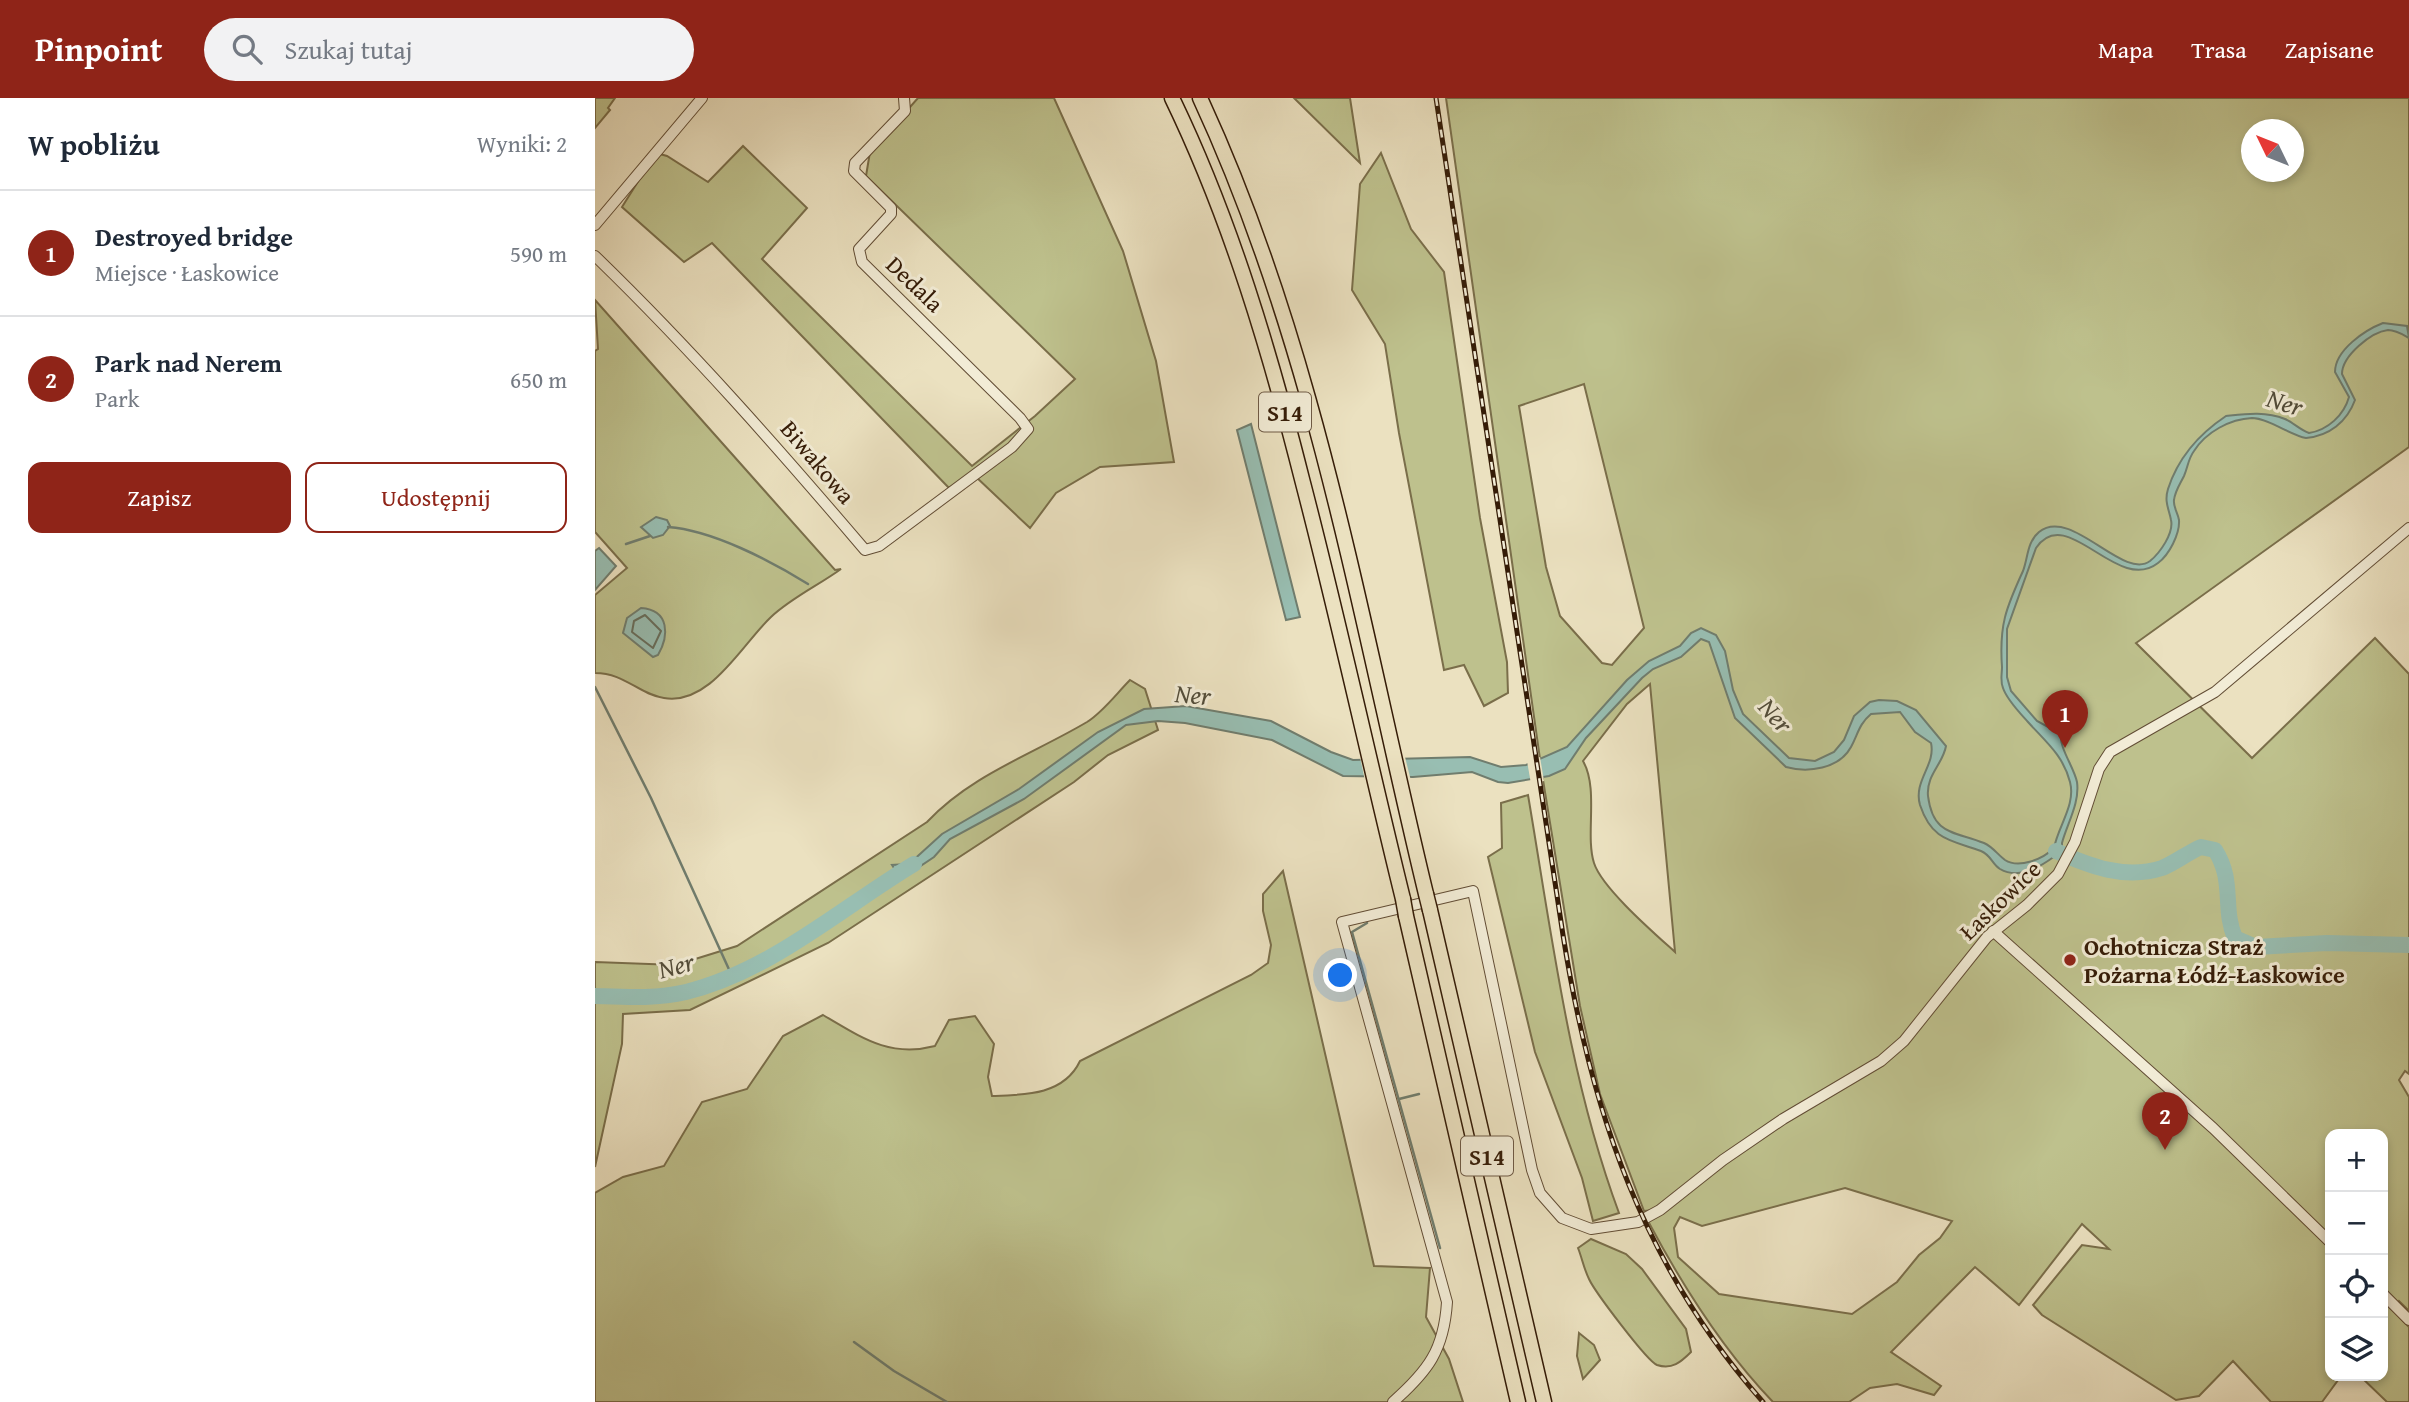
<!DOCTYPE html>
<html lang="pl">
<meta charset="utf-8">
<style>
body{margin:0;font-family:"Gentium Book Plus",serif;background:#f2f2f3;color:#1f2937}
.controls{position:absolute;right:21px;bottom:21px;display:grid;overflow:hidden;border-radius:14px;box-shadow:0 4px 10px #0003}
.controls button{width:63px;height:63px;display:grid;place-items:center;padding:0;border:0;border-bottom:2px solid #e0e1e3;background:#fff;color:#1f2937;font:35px sans-serif}
.compass{position:absolute;left:1646px;top:21px;width:63px;height:63px;border-radius:50%;background:#fff;box-shadow:0 4px 10px #0003;rotate:313deg}
.you{position:absolute;left:746px;top:878px;width:24px;height:24px;margin:-18px;border:5px solid #fff;border-radius:50%;background:#1a73e8;box-shadow:0 0 0 10px #1a73e833}
.badge{display:grid;place-items:center;width:46px;height:46px;border-radius:50%;background:#8f2418;color:#fff;font-size:23px;font-weight:700}
.pin{position:absolute;translate:-50% -58px;filter:drop-shadow(0 2px 4px #0008)}
.pin::after{content:'';position:absolute;top:37px;width:24px;height:21px;background:inherit;clip-path:polygon(0 0,100% 0,50% 100%)}
.list{margin:0;padding:0;list-style:none}
h2{display:flex;justify-content:space-between;align-items:center;height:91px;margin:0;padding:0 28px;font-size:30px}
h2 small{font-size:23px;font-weight:400;color:#747a83}
.list li{display:grid;grid-template-columns:46px 1fr auto;gap:21px;align-items:center;box-sizing:border-box;height:126px;padding:0 28px;border-top:2px solid #e0e1e3}
.list b{display:block;font-size:26px;white-space:nowrap}
.list p{margin:0;font-size:23px;white-space:nowrap;color:#747a83}
.list em{font-size:23px;font-style:normal;color:#747a83}
.actions{display:flex;gap:14px;padding:21px 28px}
.actions a{flex:1;padding:16px 0;border:2px solid #8f2418;border-radius:14px;text-align:center;font-size:24px;color:#8f2418}
.actions .main{background:#8f2418;color:#fff}
.icon{flex:none;width:38px;height:38px;fill:none;stroke:currentColor;stroke-width:2;stroke-linecap:round;stroke-linejoin:round}
.map{position:relative;flex:none;width:1814px;height:1304px;overflow:hidden}
header{display:flex;align-items:center;gap:42px;box-sizing:border-box;height:98px;padding:0 35px;background:#8f2418;color:#fff}
header strong{font-size:33px}
nav{display:flex;gap:38px;margin-inline-start:auto;font-size:24px}
.search{width:490px;height:63px;background:#f2f2f3;display:flex;align-items:center;gap:18px;box-sizing:border-box;padding:0 24px;border-radius:38px;color:#747a83;font-size:26px}
main{display:flex}
aside{flex:1;background:#fff}
.map>svg:first-child{display:block}
</style>
<header>
<strong>Pinpoint</strong>
<div class="search"><svg class="icon" aria-label="search" viewBox="0 0 24 24"><circle cx="10" cy="10" r="6"/><path d="M15 15l6 6"/></svg>Szukaj tutaj</div>
<nav><a>Mapa</a><a>Trasa</a><a>Zapisane</a></nav>
</header>
<main>
<aside>
<h2>W pobliżu<small>Wyniki: 2</small></h2>
<ul class="list">
<li><span class="badge">1</span><div><b>Destroyed bridge</b><p>Miejsce · Łaskowice</p></div><em>590 m</em></li>
<li><span class="badge">2</span><div><b>Park nad Nerem</b><p>Park</p></div><em>650 m</em></li>
</ul>
<div class="actions"><a class="main">Zapisz</a><a>Udostępnij</a></div>
</aside>
<div class="map">
<svg width="1814" height="1304" viewBox="0 0 1814 1304">
<rect width="100%" height="100%" fill="#ebe1c0"/>
<filter id="stains"><feTurbulence type="fractalNoise" baseFrequency=".00286" numOctaves="4"/><feColorMatrix values="0 0 0 0 .2 0 0 0 0 .09 0 0 0 0 .02 0 0 0 .5 -.17"/></filter>
<radialGradient id="worn" r=".72"><stop offset=".6" stop-color="#630" stop-opacity="0"/><stop offset="1" stop-color="#630" stop-opacity=".3"/></radialGradient>
<!-- green -->
<g fill="#bec18d" stroke="#7a6e4a" stroke-width="2" fill-rule="evenodd">
<path d="M0,0H20L13,10L15,12L0,30Z"/>
<path d="M323,0H459L528,153L561,263L579,364L505,369L461,395L435,430L380,378L354,390L117,145L89,164L27,109L61,55L72,58L113,84L148,48L212,110L167,161L377,368L440,318L480,281L271,78L275,54Z"/>
<path d="M699,0H755L765,65Z"/>
<path d="M851,0H1814V349L1541,545L1657,660L1780,540L1814,576V976L1810,973L1804,982L1814,999V1213L1804,1203L1798,1212L1814,1229V1304H1792L1765,1278H1788V1036H1735V1278H1746L1727,1304H1676L1638,1263L1604,1298L1581,1302L1447,1217L1438,1207L1487,1147L1514,1151L1487,1126L1424,1207L1380,1169L1296,1254L1346,1288L1339,1297L1302,1286L1275,1290L1254,1304H1178C1127,1251 1087,1187 1053,1123L1060,1112L1049,1113L1005,996L985,908L948,682ZM1657,32H1699V74H1657ZM989,286L1049,530L1017,567L1007,565L965,518L951,469L924,308ZM1055,586L1080,854C1059,835 1007,790 999,765C990,737 1004,691 988,663L1032,606ZM1250,1090L1357,1123L1345,1140L1324,1157L1302,1184L1257,1216L1124,1196L1083,1159L1079,1130L1085,1119L1107,1128Z"/>
<path d="M786,55L816,131L849,174L885,420L912,564L913,595L889,608L869,567L849,572L804,335L790,246L757,192L765,86Z"/>
<path d="M0,202L240,472L246,471C224,487 196,500 176,519C147,546 115,608 69,600C43,596 30,575 0,575V497L32,470L0,434V253L3,251Z"/>
<path d="M535,582L550,591L563,632L513,657L479,684L233,845L95,912L28,916L27,946L0,1069V864L81,867L142,848L332,724C376,677 438,656 492,624C508,614 522,595 535,582Z"/>
<path d="M933,697C957,838 974,980 1024,1115L998,1123L987,1080L940,954L893,759L907,750L906,705Z"/>
<path d="M688,773L779,1168L835,1170L831,1219L854,1261L868,1304H0V1095L28,1079L69,1068L107,1004L152,991L188,938L228,917C266,939 294,960 340,948L354,922L380,918L399,946L393,979L397,998C430,997 469,997 485,963L656,877L673,865L676,847L668,813V796Z"/>
<path d="M996,1141L1031,1156L1047,1171L1091,1231L1096,1254C1086,1264 1077,1272 1062,1267C1052,1263 1000,1194 994,1181C989,1171 987,1160 983,1150Z"/>
<path d="M984,1235L999,1247L1005,1262L988,1281L982,1258Z"/>
</g>
<!-- water -->
<g fill="#98beb2" stroke="#707d6e" stroke-width="2">
<path d="M1788,225L1812,228L1814,240C1807,236 1801,232 1793,232C1776,234 1747,258 1747,276L1760,302C1752,324 1734,338 1711,340C1695,337 1673,320 1657,320C1635,321 1611,334 1599,353C1593,361 1593,369 1589,378C1585,386 1580,393 1579,402C1578,409 1583,415 1584,422C1585,436 1574,457 1563,465C1522,497 1472,404 1441,450L1412,531V579L1416,593L1442,623L1466,636C1464,650 1479,669 1482,684C1485,705 1472,726 1467,745V753L1473,756L1470,762L1460,758C1445,769 1424,782 1405,771C1397,766 1396,757 1386,753C1356,742 1337,743 1325,707C1318,683 1341,667 1336,645L1320,634L1305,614L1276,616C1264,626 1263,636 1256,649C1244,671 1213,675 1191,669L1140,620L1114,544L1106,541L1086,559L1058,571L1047,580L991,640L970,671L954,678L913,685L903,684L877,674L818,679L748,678L677,642L590,625L563,623L531,627L429,701L355,741L339,759L306,781L297,767L314,766L347,736L424,691L503,634L549,611L591,608L676,623L736,654L758,662L875,659L906,669L931,667L972,649L1032,582L1054,563L1085,548L1096,535L1106,530L1121,537L1130,553L1138,592L1148,616L1194,660L1220,663L1239,654L1249,642L1259,618L1275,604L1284,602L1302,603L1321,612L1351,648C1348,666 1331,677 1333,698C1338,738 1360,733 1389,745C1398,749 1402,756 1410,762C1424,771 1448,761 1459,750C1463,728 1481,707 1475,684C1468,657 1451,644 1433,624C1425,615 1412,602 1408,590C1405,583 1407,576 1407,569C1404,527 1411,510 1428,473C1433,460 1432,444 1444,434C1476,408 1528,483 1555,463C1565,455 1579,435 1576,422C1574,411 1569,404 1573,391C1583,360 1604,336 1631,318C1650,316 1670,313 1690,321C1699,325 1705,332 1714,335C1733,332 1749,317 1754,299L1740,274C1740,252 1770,232 1788,225Z"/>
<path d="M656,326L705,519L691,522L642,332Z"/>
<path d="M61,419L72,422L75,428L68,437L58,440L46,429Z"/>
<path d="M4,450L21,468L0,492V453Z"/>
<path d="M46,510C75,512 74,538 63,557L58,559L28,535L32,520Z"/>
</g>
<!-- pier -->
<g fill="#ebe1c0">
<path d="M765,659H810L816,683H770Z"/>
<path d="M945,659L949,683L936,686L932,663Z"/>
</g>
<g fill="none" stroke-linecap="round" stroke-linejoin="round">
<!-- shore -->
<path stroke="#666d5c" stroke-width="2" d="M50,517L66,533L58,550L37,534L39,523Z"/>
<!-- stream -->
<g stroke="#707d6e" stroke-width="2.5">
<path d="M73,429C117,432 176,463 213,486"/>
<path d="M31,446L55,438"/>
<path d="M0,589L56,700L137,878"/>
<path d="M772,825L757,834L845,1150"/>
<path d="M804,1001L824,996"/>
<path d="M259,1244L299,1273L352,1304"/>
</g>
<!-- river -->
<g stroke="#98beb2" stroke-width="16">
<path d="M1461,753C1494,768 1530,782 1567,770C1580,765 1592,755 1606,749L1620,752C1640,783 1627,810 1640,840L1661,849L1732,845L1814,847"/>
<path d="M0,898C30,899 61,901 91,894C176,873 246,810 319,766"/>
</g>
<!-- minor casing -->
<g stroke="#624d35" stroke-width="12">
<g id="minor">
<path d="M0,127L107,0"/>
<path d="M0,158C96,251 184,351 270,452L284,448L417,349L433,331L425,320L267,164L264,151L296,116V110L259,73L260,65L310,13L309,0"/>
<path d="M1398,833L1618,1030L1735,1144"/>
<path d="M1788,1196L1814,1222"/>
<path d="M798,1304C833,1273 849,1252 852,1204L747,824L878,793L937,1072L945,1095L967,1120L996,1131L1043,1124L1065,1112L1128,1062L1188,1021L1286,963L1309,943L1392,839L1432,807L1463,776L1480,744L1504,671L1515,654L1620,594L1814,430"/>
</g>
</g>
<!-- highway casing -->
<g stroke="#351c07" stroke-width="17">
<g id="highway">
<path d="M577,0C636,122 675,254 708,385C744,523 774,663 808,801"/>
<path d="M605,0C722,252 766,528 831,796"/>
<path d="M835,812L949,1304"/>
<path d="M811,818L923,1304"/>
</g>
</g>
<!-- minor -->
<use href="#minor" stroke="#f2ecd6" stroke-width="10"/>
<!-- highway -->
<use href="#highway" stroke="#ebe1c0" stroke-width="14"/>
<!-- rail casing -->
<g stroke="#351c07" stroke-width="5">
<path id="rail" d="M841,0L968,837C996,1014 1048,1168 1168,1304"/>
</g>
<!-- rail -->
<use href="#rail" stroke="#f2ecd6" stroke-width="2.5" stroke-dasharray="8" stroke-linecap="butt"/>
<!-- highway-bridge casing -->
<g stroke="#351c07" stroke-width="17" stroke-linecap="butt">
<g id="highway-bridge">
<path d="M831,796L835,812"/>
<path d="M808,801L811,818"/>
</g>
</g>
<!-- highway-bridge -->
<use href="#highway-bridge" stroke="#ebe1c0" stroke-width="14"/>
</g>
<!-- markers -->
<circle fill="#8f2418" stroke="#f2ecd6" stroke-width="2.5" cx="1475" cy="862" r="7"/>
<g text-anchor="middle" dominant-baseline="central" stroke-width="6" stroke-linejoin="round" paint-order="stroke">
<!-- shield labels -->
<g fill="#f2ecd6" stroke="#6e5a45" stroke-width="2">
<rect x="664" y="294.5" width="52" height="39" rx="5"/>
<rect x="866" y="1038.5" width="52" height="39" rx="5"/>
</g>
<g font-size="23" font-weight="bold" fill="#351c07">
<text x="690" y="314">S14</text>
<text x="892" y="1058">S14</text>
</g>
<!-- street labels -->
<g font-size="24" fill="#351c07" stroke="#f2ecd6">
<text transform="translate(320 186) rotate(44)">Dedala</text>
<text transform="translate(223 364) rotate(50)">Biwakowa</text>
<text transform="translate(1405 802) rotate(-44)">Łaskowice</text>
</g>
<!-- poi labels -->
<g font-size="24" font-weight="bold" fill="#351c07" stroke="#f2ecd6" text-anchor="start">
<text x="1489" y="848">Ochotnicza Straż<tspan x="1489" dy="28">Pożarna Łódź-Łaskowice</tspan></text>
</g>
<!-- water labels -->
<g font-size="26" font-style="italic" fill="#534d3a" stroke="#f2ecd6">
<text transform="translate(1690 304) rotate(17)">Ner</text>
<text transform="translate(598 596) rotate(5)">Ner</text>
<text transform="translate(1181 617) rotate(48)">Ner</text>
<text transform="translate(81 867) rotate(-15)">Ner</text>
</g>
</g>
<rect width="100%" height="100%" filter="url(#stains)"/>
<rect width="100%" height="100%" fill="url(#worn)"/>
</svg>
<div class="controls">
<button>+</button>
<button>−</button>
<button><svg class="icon" aria-label="locate" viewBox="0 0 24 24"><circle cx="12" cy="12" r="6"/><path d="M12 2v4M12 18v4M2 12h4M18 12h4"/></svg></button>
<button><svg class="icon" aria-label="layers" viewBox="0 0 24 24"><path d="M12 4l9 5-9 5-9-5zM3 14l9 5 9-5"/></svg></button>
</div>
<svg class="compass" viewBox="-18 -18 36 36"><path d="M0-13l5 13h-10z" fill="#e53935"/><path d="M0 13l5-13h-10z" fill="#747a83"/></svg>
<div class="you"></div>
<div class="pin badge" style="left:1470px;top:650px">1</div>
<div class="pin badge" style="left:1570px;top:1052px">2</div>
</div>
</main>
